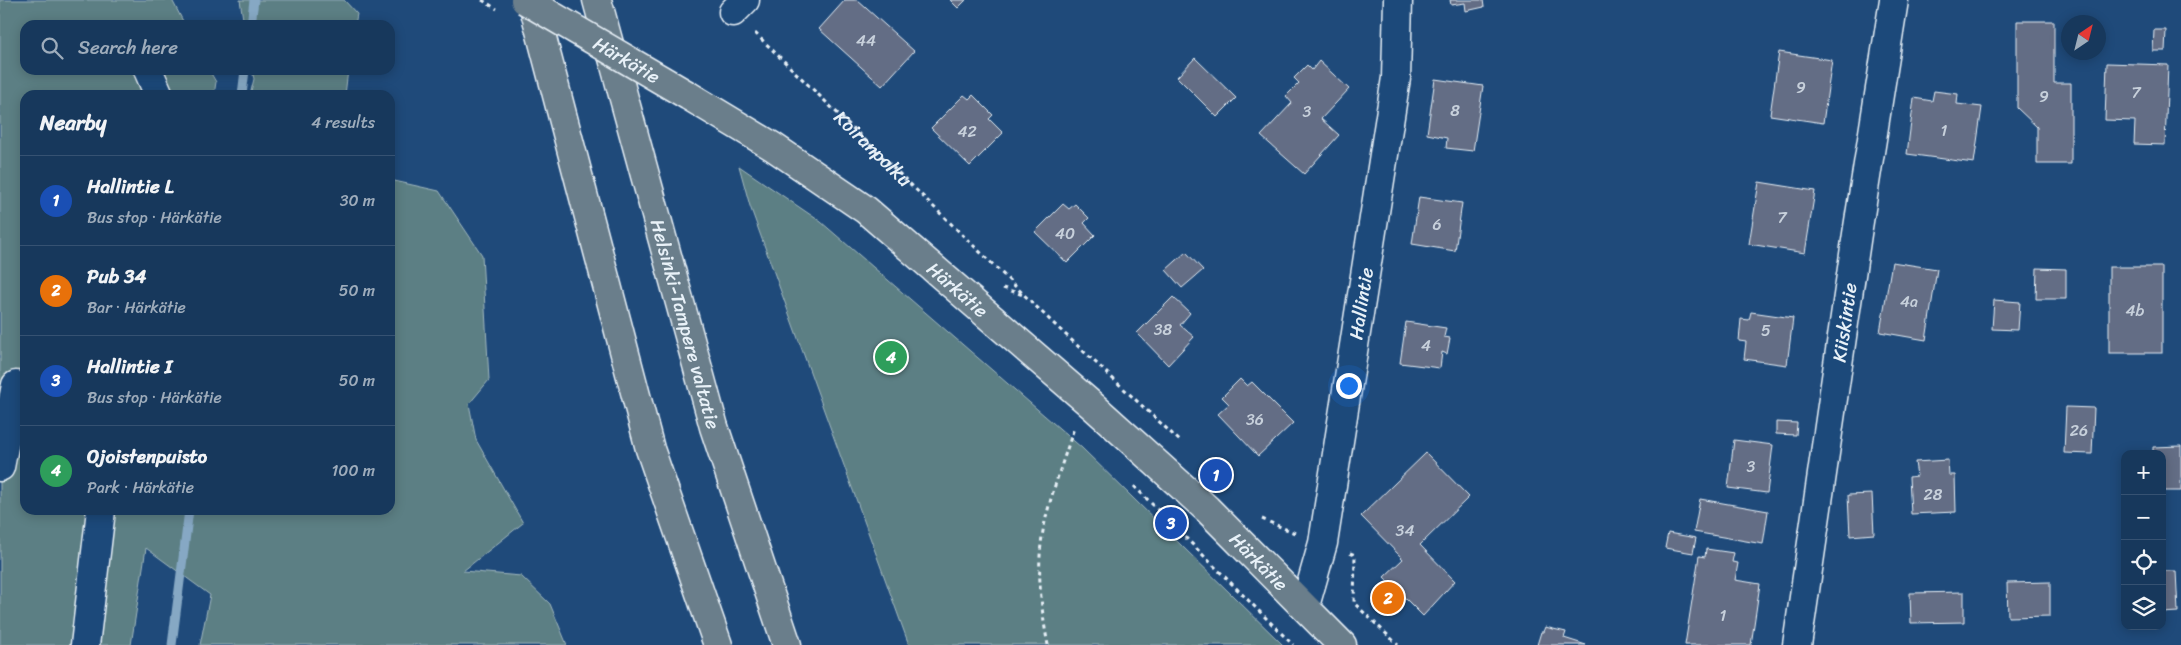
<!DOCTYPE html>
<meta charset="utf-8">
<style>
body{margin:0;font-family:Sriracha,sans-serif;background:#244365;color:#f1f3f6}
.controls{position:absolute;right:15px;bottom:15px;display:grid;overflow:hidden;border-radius:10px;box-shadow:0 2px 12px #0003}
.controls button{width:45px;height:45px;display:grid;place-items:center;padding:0;border:0;border-bottom:1px solid #365272;background:#17385c;color:#f1f3f6;font:25px sans-serif}
.compass{position:absolute;left:2061px;top:15px;width:45px;height:45px;border-radius:50%;background:#17385c;box-shadow:0 2px 12px #0003;rotate:35deg}
.you{position:absolute;left:1348px;top:385px;width:18px;height:18px;margin:-12px;border:4px solid #fff;border-radius:50%;background:#1a73e8;box-shadow:0 0 0 8px #1a73e833}
.badge{display:grid;place-items:center;width:32px;height:32px;border-radius:50%;background:#ffd166;color:#fff;font-size:16px;font-weight:700}
.pin{position:absolute;translate:-50% -50%;border:2px solid #fff;box-shadow:0 1px 5px #0006}
.list{margin:0;padding:0;list-style:none}
h2{display:flex;justify-content:space-between;align-items:center;height:65px;margin:0;padding:0 20px;font-size:21px}
h2 small{font-size:16px;font-weight:400;color:#9eacbb}
.list li{display:grid;grid-template-columns:32px 1fr auto;gap:15px;align-items:center;box-sizing:border-box;height:90px;padding:0 20px;border-top:1px solid #365272}
.list b{display:block;font-size:19px;white-space:nowrap}
.list p{margin:0;font-size:16px;white-space:nowrap;color:#9eacbb}
.list em{font-size:16px;font-style:normal;color:#9eacbb}
.icon{flex:none;width:28px;height:28px;fill:none;stroke:currentColor;stroke-width:2;stroke-linecap:round;stroke-linejoin:round}
.map{position:relative;flex:none;width:2181px;height:645px;overflow:hidden}
.search{position:absolute;background:#17385c;box-shadow:0 2px 12px #0003;left:20px;top:20px;width:375px;height:55px;display:flex;align-items:center;gap:12px;box-sizing:border-box;padding:0 18px;border-radius:15px;color:#9eacbb;font-size:19px}
.panel{position:absolute;background:#17385c;box-shadow:0 2px 12px #0003;left:20px;top:90px;width:375px;height:425px;border-radius:15px}
.map>svg:first-child{display:block}
</style>
<div class="map">
<svg width="2181" height="645" viewBox="0 0 2181 645">
<rect width="100%" height="100%" fill="#1f4a7a"/>
<filter id="ink" filterUnits="userSpaceOnUse"><feTurbulence type="fractalNoise" baseFrequency=".02" numOctaves="2"/><feDisplacementMap in="SourceGraphic" scale="10" xChannelSelector="R" yChannelSelector="G"/><feConvolveMatrix kernelMatrix="1 2 1 2 8 2 1 2 1" color-interpolation-filters="sRGB"/></filter>
<g filter="url(#ink)">
<!-- green -->
<g fill="#5b7f84" stroke="#a2b8be">
<path d="M0,0H172L185,25H25V70H209L216,82L214,95H25V510H390V180L439,191L482,255L489,380L469,404L476,440L523,523L463,571L521,576L550,604L567,645H200L210,595L146,548L131,645H0Z"/>
<path d="M240,0H344L357,14L355,25H244Z"/>
<path d="M252,70H348L345,95H250L254,79Z"/>
<path d="M739,166L821,222L1082,448L1283,645H909L750,206Z"/>
</g>
<g fill="none" stroke-linecap="round" stroke-linejoin="round">
<!-- stream -->
<g stroke="#86a8c4" stroke-width="9">
<path d="M251,25L254,0"/>
<path d="M242,95L245,70"/>
<path d="M172,645L189,510"/>
</g>
</g>
<!-- building -->
<g fill="#646d85" stroke="#e8f1f8">
<path d="M845,0H857L914,51L882,86L819,29Z"/>
<path d="M950,0H966L958,8Z"/>
<path d="M1450,0H1483L1484,7L1466,11L1465,3L1451,5Z"/>
<path d="M2017,21H2054V83H2071V164H2037V127L2017,108Z"/>
<path d="M2154,30H2166L2165,51H2153Z"/>
<path d="M1779,52L1832,60L1823,123L1770,115Z"/>
<path d="M1195,58L1236,98L1217,117L1177,77Z"/>
<path d="M1319,61L1349,89L1321,119L1339,135L1304,174L1261,136L1292,103L1286,96L1299,83L1294,78L1307,65L1312,70Z"/>
<path d="M2107,63L2168,65L2165,145L2134,144L2135,121L2105,120Z"/>
<path d="M1435,79L1483,86L1473,151L1446,148L1447,138L1427,134Z"/>
<path d="M1934,91L1958,94L1957,104L1982,107L1974,163L1907,154L1914,98L1932,101Z"/>
<path d="M964,95L969,99L973,95L993,115L989,119L1003,133L970,166L931,128Z"/>
<path d="M1759,182L1815,191L1805,253L1749,244Z"/>
<path d="M1419,197L1462,203L1455,251L1412,244Z"/>
<path d="M1063,204L1069,209L1075,204L1089,218L1084,223L1095,235L1067,263L1035,232Z"/>
<path d="M1186,252L1203,270L1182,288L1166,270Z"/>
<path d="M1892,262L1937,269L1926,340L1880,332Z"/>
<rect x="2109" y="267" width="53" height="86"/>
<path d="M2037,268L2066,269V299H2036Z"/>
<path d="M1173,297L1190,313L1180,325L1194,337L1168,365L1137,333Z"/>
<path d="M1994,300L2020,302L2018,330L1992,329Z"/>
<path d="M1751,312L1793,318L1787,365L1744,359L1746,342L1739,341L1741,319L1749,320Z"/>
<path d="M1406,322L1446,328L1444,337L1450,338L1447,354L1442,352L1440,368L1400,363Z"/>
<path d="M1240,379L1247,386L1252,382L1293,423L1258,456L1218,414L1229,404L1222,397Z"/>
<path d="M2066,407L2094,408L2092,454L2064,453Z"/>
<path d="M1776,422L1797,423L1796,435L1776,434Z"/>
<path d="M1734,440L1773,445L1767,493L1728,488Z"/>
<path d="M2181,446V491H2162V454H2153V447Z"/>
<path d="M1426,453L1469,497L1420,545L1455,581L1423,616L1384,577L1403,559L1361,516Z"/>
<path d="M1948,460L1949,475H1955L1956,512L1911,514L1909,477L1917,476L1915,462Z"/>
<path d="M1872,494L1874,534L1850,536L1848,495Z"/>
<path d="M1700,499L1768,511L1763,544L1694,532Z"/>
<path d="M1668,533L1696,538L1693,553L1665,548Z"/>
<path d="M1706,549L1734,553L1732,562L1738,563L1735,580L1760,584L1751,645H1685L1699,556L1705,557Z"/>
<path d="M2162,571H2176L2178,612L2162,613Z"/>
<path d="M2050,582V616L2008,617L2007,583Z"/>
<path d="M1964,592V622L1911,623L1910,593Z"/>
<path d="M1545,627L1566,632L1564,638L1586,645H1537L1541,632H1543Z"/>
</g>
<g fill="none" stroke-linecap="round" stroke-linejoin="round">
<!-- minor casing -->
<g stroke="#e8f1f8" stroke-width="31">
<g id="minor">
<path d="M733,12L745,0"/>
<path d="M148,70L159,95"/>
<path d="M0,467L16,385"/>
<path id="s2" d="M1305,606L1323,543L1396,78L1398,0"/>
<path d="M85,645L101,510"/>
<path id="s3" d="M1797,645L1857,234L1894,0"/>
</g>
</g>
<!-- major casing -->
<g stroke="#e8f1f8" stroke-width="31">
<g id="major">
<path id="s4" d="M689,96L772,146L866,210L1094,407L1207,509L1342,645"/>
</g>
</g>
<!-- highway casing -->
<g stroke="#e8f1f8" stroke-width="31">
<g id="highway">
<path d="M532,0L650,449L718,645"/>
<path id="s5" d="M597,0L714,427L787,645"/>
</g>
</g>
<!-- path -->
<g stroke="#e8f1f8" stroke-width="3" stroke-dasharray="4 4" stroke-linecap="butt">
<path id="s1" d="M755,33L1052,322L1181,442"/>
<path d="M1003,288L1023,295"/>
<path d="M1134,486L1293,645"/>
<path d="M1262,519L1295,533"/>
<path d="M1350,553L1355,555L1354,603L1398,645"/>
<path d="M1048,645C1041,609 1036,567 1043,531C1050,496 1063,462 1074,428"/>
</g>
<!-- minor -->
<use href="#minor" stroke="#1f4a7a" stroke-width="28"/>
<!-- major -->
<use href="#major" stroke="#6b7e8b" stroke-width="28"/>
<!-- highway -->
<use href="#highway" stroke="#6b7e8b" stroke-width="28"/>
<!-- major-bridge casing -->
<g stroke="#e8f1f8" stroke-width="31" stroke-linecap="butt">
<g id="major-bridge">
<path id="s6" d="M525,0L689,96"/>
</g>
</g>
<!-- path-bridge -->
<path stroke="#e8f1f8" stroke-width="3" stroke-dasharray="4 4" stroke-linecap="butt" d="M482,0L497,9"/>
<!-- major-bridge -->
<use href="#major-bridge" stroke="#6b7e8b" stroke-width="28"/>
</g>
</g>
<g text-anchor="middle" dominant-baseline="central" stroke-width="4" stroke-linejoin="round" paint-order="stroke">
<!-- number labels -->
<g font-size="16" fill="#c7d0db">
<text x="866" y="40">44</text>
<text x="1801" y="87">9</text>
<text x="2136" y="92">7</text>
<text x="2044" y="96">9</text>
<text x="1455" y="110">8</text>
<text x="1307" y="111">3</text>
<text x="1944" y="130">1</text>
<text x="967" y="131">42</text>
<text x="1782" y="217">7</text>
<text x="1437" y="224">6</text>
<text x="1065" y="233">40</text>
<text x="1909" y="301">4a</text>
<text x="2135" y="310">4b</text>
<text x="1163" y="329">38</text>
<text x="1766" y="330">5</text>
<text x="1426" y="345">4</text>
<text x="1255" y="419">36</text>
<text x="2079" y="430">26</text>
<text x="1751" y="466">3</text>
<text x="1933" y="494">28</text>
<text x="1405" y="530">34</text>
<text x="1723" y="615">1</text>
</g>
<!-- street labels -->
<g font-size="19" fill="#e8f1f8" stroke="#1f4a7a">
<text stroke="none"><textPath href="#s6" startOffset="118">Härkätie</textPath></text>
<text stroke="none"><textPath href="#s1" startOffset="165">Koiranpolku</textPath></text>
<text stroke="none"><textPath href="#s4" startOffset="332">Härkätie</textPath></text>
<text stroke="none"><textPath href="#s2" startOffset="308">Hallintie</textPath></text>
<text stroke="none"><textPath href="#s3" startOffset="326">Kiiskintie</textPath></text>
<text stroke="none"><textPath href="#s5" startOffset="336">Helsinki-Tampere valtatie</textPath></text>
<text stroke="none"><textPath href="#s4" startOffset="738">Härkätie</textPath></text>
</g>
</g>
</svg>
<div class="controls">
<button>+</button>
<button>−</button>
<button><svg class="icon" aria-label="locate" viewBox="0 0 24 24"><circle cx="12" cy="12" r="6"/><path d="M12 2v4M12 18v4M2 12h4M18 12h4"/></svg></button>
<button><svg class="icon" aria-label="layers" viewBox="0 0 24 24"><path d="M12 4l9 5-9 5-9-5zM3 14l9 5 9-5"/></svg></button>
</div>
<svg class="compass" viewBox="-18 -18 36 36"><path d="M0-13l5 13h-10z" fill="#e53935"/><path d="M0 13l5-13h-10z" fill="#9eacbb"/></svg>
<div class="you"></div>
<div class="pin badge" style="left:1216px;top:475px;background:#1a4fb4">1</div>
<div class="pin badge" style="left:1388px;top:598px;background:#e8710a">2</div>
<div class="pin badge" style="left:1171px;top:523px;background:#1a4fb4">3</div>
<div class="pin badge" style="left:891px;top:357px;background:#2e9e5b">4</div>
<div class="search"><svg class="icon" aria-label="search" viewBox="0 0 24 24"><circle cx="10" cy="10" r="6"/><path d="M15 15l6 6"/></svg>Search here</div>
<section class="panel">
<h2>Nearby<small>4 results</small></h2>
<ul class="list">
<li><span class="badge" style="background:#1a4fb4">1</span><div><b>Hallintie L</b><p>Bus stop · Härkätie</p></div><em>30 m</em></li>
<li><span class="badge" style="background:#e8710a">2</span><div><b>Pub 34</b><p>Bar · Härkätie</p></div><em>50 m</em></li>
<li><span class="badge" style="background:#1a4fb4">3</span><div><b>Hallintie I</b><p>Bus stop · Härkätie</p></div><em>50 m</em></li>
<li><span class="badge" style="background:#2e9e5b">4</span><div><b>Ojoistenpuisto</b><p>Park · Härkätie</p></div><em>100 m</em></li>
</ul>
</section>
</div>
